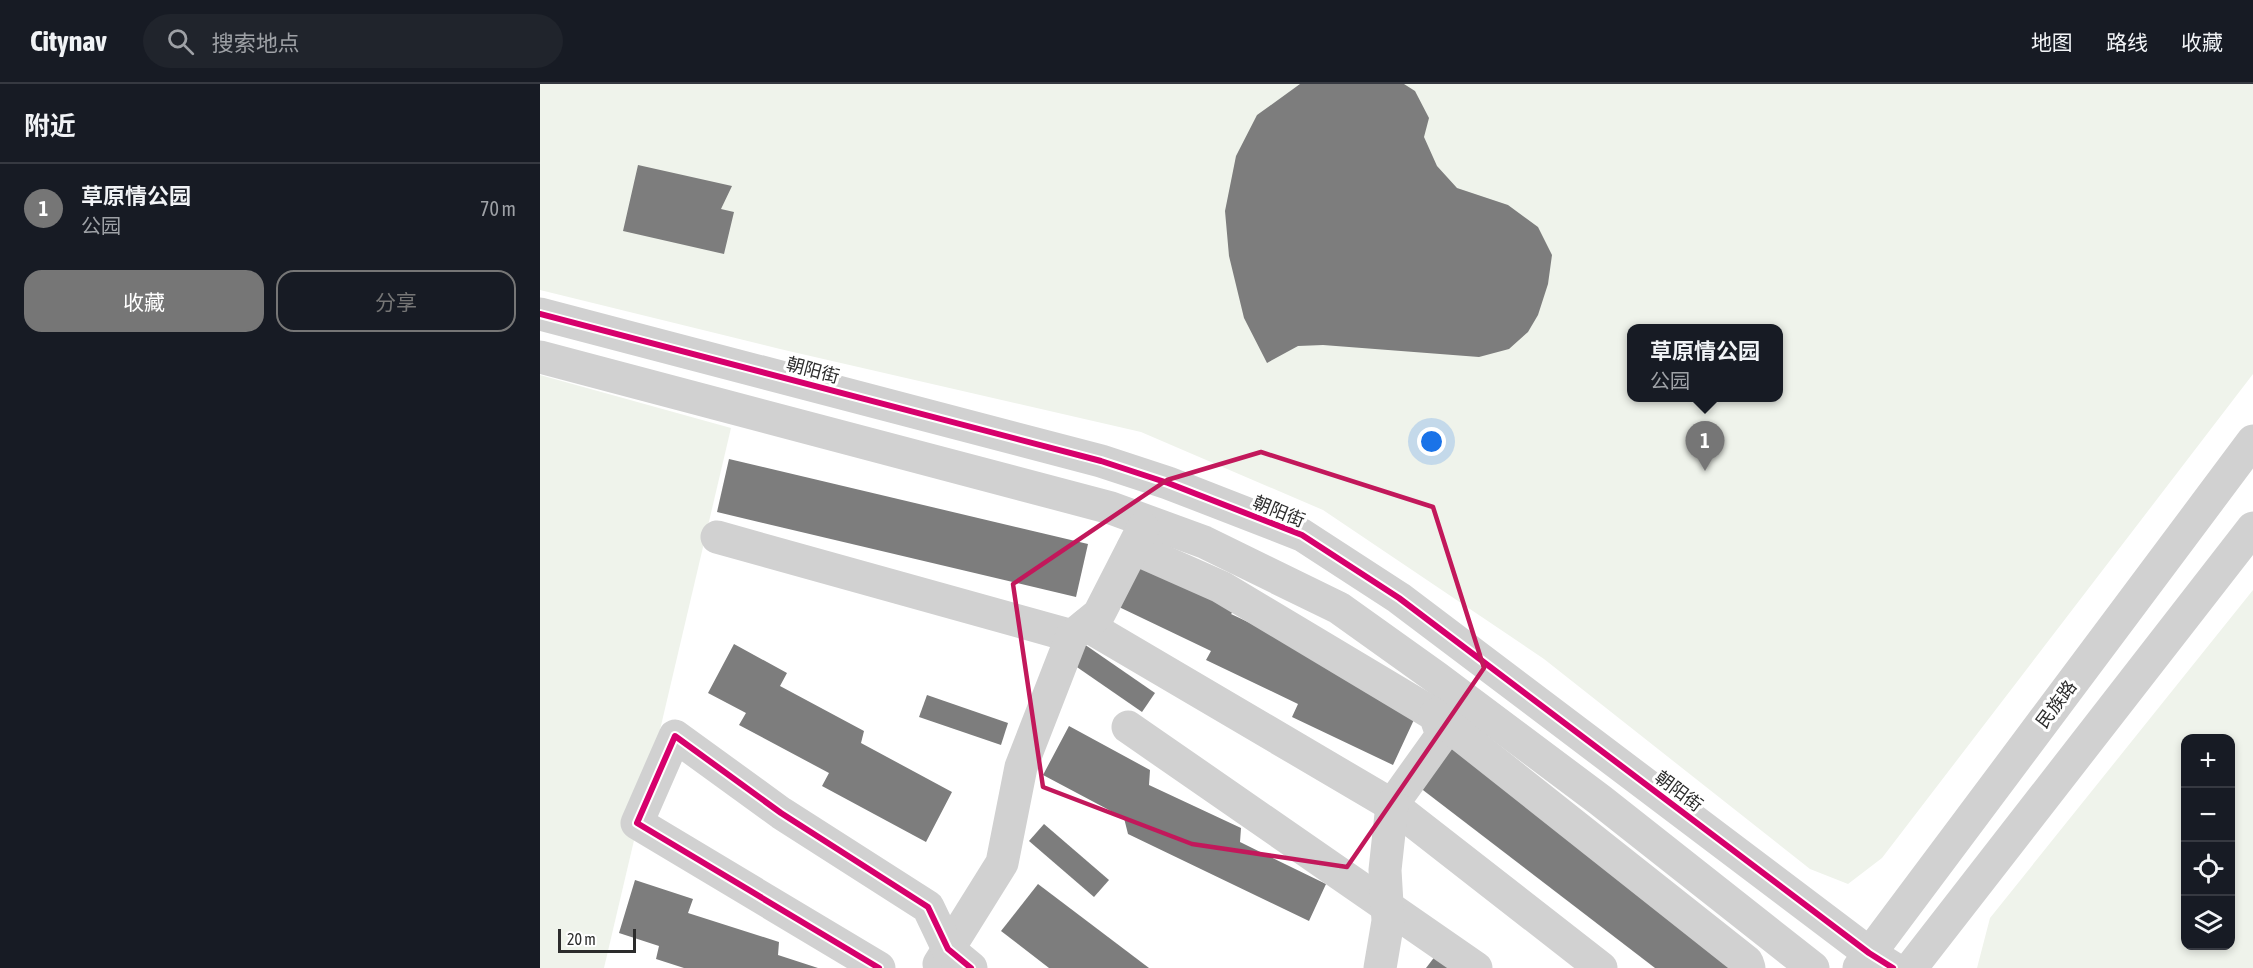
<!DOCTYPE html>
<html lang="zh">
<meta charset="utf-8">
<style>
body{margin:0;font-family:"Asap Condensed","Noto Sans SC",sans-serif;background:#20242c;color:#f1f3f6}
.controls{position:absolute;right:18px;bottom:18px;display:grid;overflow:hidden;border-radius:12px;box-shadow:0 3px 9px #0003}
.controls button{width:54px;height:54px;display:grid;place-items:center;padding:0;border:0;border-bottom:2px solid #363941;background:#171b24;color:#f1f3f6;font:30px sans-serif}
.scale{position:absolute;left:18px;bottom:15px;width:78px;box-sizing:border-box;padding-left:6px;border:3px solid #2c2c2c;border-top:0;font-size:16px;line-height:21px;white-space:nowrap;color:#2c2c2c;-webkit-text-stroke:4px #fff;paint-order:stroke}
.you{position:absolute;left:892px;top:358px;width:21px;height:21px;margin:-15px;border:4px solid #fff;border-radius:50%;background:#1a73e8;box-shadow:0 0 0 9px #1a73e833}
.badge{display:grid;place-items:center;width:39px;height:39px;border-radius:50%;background:#767676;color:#fff;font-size:20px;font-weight:700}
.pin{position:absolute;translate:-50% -50px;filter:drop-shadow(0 2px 3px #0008)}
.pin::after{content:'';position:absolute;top:32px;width:21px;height:18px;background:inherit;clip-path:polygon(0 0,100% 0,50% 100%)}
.popup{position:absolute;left:1087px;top:240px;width:156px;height:78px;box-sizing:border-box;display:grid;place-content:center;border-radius:12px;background:#171b24;filter:drop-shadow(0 2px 4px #0005);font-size:20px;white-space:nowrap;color:#9ea1a6}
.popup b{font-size:22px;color:#f1f3f6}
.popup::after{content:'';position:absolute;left:50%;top:100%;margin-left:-12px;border:12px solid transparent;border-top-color:#171b24}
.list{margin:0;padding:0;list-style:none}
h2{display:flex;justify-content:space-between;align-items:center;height:78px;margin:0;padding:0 24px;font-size:26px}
h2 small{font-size:20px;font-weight:400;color:#9ea1a6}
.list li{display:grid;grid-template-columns:39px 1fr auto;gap:18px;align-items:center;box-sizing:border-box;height:90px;padding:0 24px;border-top:2px solid #363941}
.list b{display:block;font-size:22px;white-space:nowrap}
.list p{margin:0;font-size:20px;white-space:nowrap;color:#9ea1a6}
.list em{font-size:20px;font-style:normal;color:#9ea1a6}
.actions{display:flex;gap:12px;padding:18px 24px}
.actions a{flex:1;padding:14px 0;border:2px solid #767676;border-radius:18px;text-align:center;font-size:21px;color:#767676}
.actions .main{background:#767676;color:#fff}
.icon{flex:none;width:33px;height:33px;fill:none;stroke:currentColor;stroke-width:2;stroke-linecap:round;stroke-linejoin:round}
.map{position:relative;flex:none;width:1713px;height:884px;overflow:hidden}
header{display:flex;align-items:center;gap:36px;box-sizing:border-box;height:84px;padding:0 30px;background:#171b24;border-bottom:2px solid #363941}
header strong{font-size:28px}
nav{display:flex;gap:33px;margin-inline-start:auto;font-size:21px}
.search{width:420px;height:54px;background:#20242c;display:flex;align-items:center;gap:15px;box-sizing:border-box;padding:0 21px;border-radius:33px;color:#9ea1a6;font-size:22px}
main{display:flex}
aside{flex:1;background:#171b24}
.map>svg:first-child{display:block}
</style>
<header>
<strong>Citynav</strong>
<div class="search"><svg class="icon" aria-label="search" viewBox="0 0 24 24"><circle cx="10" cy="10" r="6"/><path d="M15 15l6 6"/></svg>搜索地点</div>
<nav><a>地图</a><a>路线</a><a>收藏</a></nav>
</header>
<main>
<aside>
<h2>附近<small></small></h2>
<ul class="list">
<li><span class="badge">1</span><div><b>草原情公园</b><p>公园</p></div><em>70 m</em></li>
</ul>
<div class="actions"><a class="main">收藏</a><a>分享</a></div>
</aside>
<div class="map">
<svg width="1713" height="884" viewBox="0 0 1713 884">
<rect width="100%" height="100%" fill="#fff"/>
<!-- green -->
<g fill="#eff3eb" fill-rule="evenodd">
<path d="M0,0H1713V290L1342,774L1308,800L1270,785L1004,575L783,426L601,348L240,265L0,206ZM1092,244H1238V314H1092Z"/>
<path d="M0,291L191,344L64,884H0Z"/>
<path d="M1713,506V884H1437L1450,834ZM1690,654V862H1646V654Z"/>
</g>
<!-- building -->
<g fill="#7d7d7d">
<path d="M760,0H864L875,7L889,34L884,53L897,82L917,104L968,121L998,143L1012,171L1008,200L998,231L988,248L969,265L939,273L783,261L758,262L727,279L704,234L689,172L685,127L696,72L717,31Z"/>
<path d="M98,81L192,102L181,125L194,128L184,170L83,147Z"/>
<path d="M189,375L548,460L536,513L177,428Z"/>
<path d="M601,474L699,521L691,530L787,575L878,627L853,681L752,633L758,620L666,576L671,567L579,523Z"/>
<path d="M194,560L247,589L240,602L324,647L321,659L412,708L386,758L282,702L289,689L199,641L206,629L168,609Z"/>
<path d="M544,560L615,609L602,628L531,579Z"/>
<path d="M387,611L468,639L461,661L379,633Z"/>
<path d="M529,642L610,686L609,701L701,744L700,758L786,800L769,837L588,750L584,734L503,691Z"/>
<path d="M910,663L1197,884H1115L879,703Z"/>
<path d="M504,740L569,796L554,813L489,757Z"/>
<path d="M95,796L153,815L148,829L239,858L238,871L278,884H144L116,875L119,862L79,849Z"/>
<path d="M498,800L609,884H509L461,847Z"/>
<path d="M896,871L912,884H886Z"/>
</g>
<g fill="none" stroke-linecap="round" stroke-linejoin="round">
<!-- minor -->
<g stroke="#d1d1d1" stroke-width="33">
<path d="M0,230L561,377L628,399L762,451L859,514L1329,869L1353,884"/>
<path d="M0,273L571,424L664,458L799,524L897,594L1060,716L1273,884"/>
<path d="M177,453L532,552"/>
<path d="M546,541L852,721L902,651L895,631L681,503L593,464"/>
<path d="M895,631L1207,878L1209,884"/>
<path d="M588,643L936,884"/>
<path d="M852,721L1061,884"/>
<path d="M399,880L462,779L481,683L532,552L559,530L603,444"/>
<path d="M339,884L97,739L135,652L241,729L388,823L408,865L431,884"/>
<path d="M840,884L848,837L845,786L852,721"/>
<path d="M1319,884L1713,357"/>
<path d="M1371,884L1713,444"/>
</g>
<!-- cycleway casing -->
<g stroke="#fff" stroke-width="10">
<g id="cycleway">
<path d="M0,230L561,377L628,399L762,451L859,514L1329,869L1353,884"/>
<path d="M339,884L97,739L135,652L241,729L388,823L408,865L431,884"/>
</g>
</g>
<!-- cycleway -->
<use href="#cycleway" stroke="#d6006c" stroke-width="6"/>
</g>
<!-- marked area -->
<path fill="none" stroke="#c2185b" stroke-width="4.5" stroke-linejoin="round" d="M721,368L893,423L944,584L807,783L652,760L503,703L473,500L627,396Z"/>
<g text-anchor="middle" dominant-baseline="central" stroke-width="6" stroke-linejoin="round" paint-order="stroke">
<!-- street labels -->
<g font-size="18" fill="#2c2c2c" stroke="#fff">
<text transform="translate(273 286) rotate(15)">朝阳街</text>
<text transform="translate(739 427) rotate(22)">朝阳街</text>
<text transform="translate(1516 620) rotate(-53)">民族路</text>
<text transform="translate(1139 707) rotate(37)">朝阳街</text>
</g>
</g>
</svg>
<div class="controls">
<button>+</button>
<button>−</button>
<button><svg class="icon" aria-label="locate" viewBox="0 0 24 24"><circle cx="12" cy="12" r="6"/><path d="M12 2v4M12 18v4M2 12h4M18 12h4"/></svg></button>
<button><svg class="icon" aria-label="layers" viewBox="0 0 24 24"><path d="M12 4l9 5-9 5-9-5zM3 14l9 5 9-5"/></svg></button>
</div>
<div class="scale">20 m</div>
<div class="you"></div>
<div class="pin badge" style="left:1165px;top:387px">1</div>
<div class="popup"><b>草原情公园</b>公园</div>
</div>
</main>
